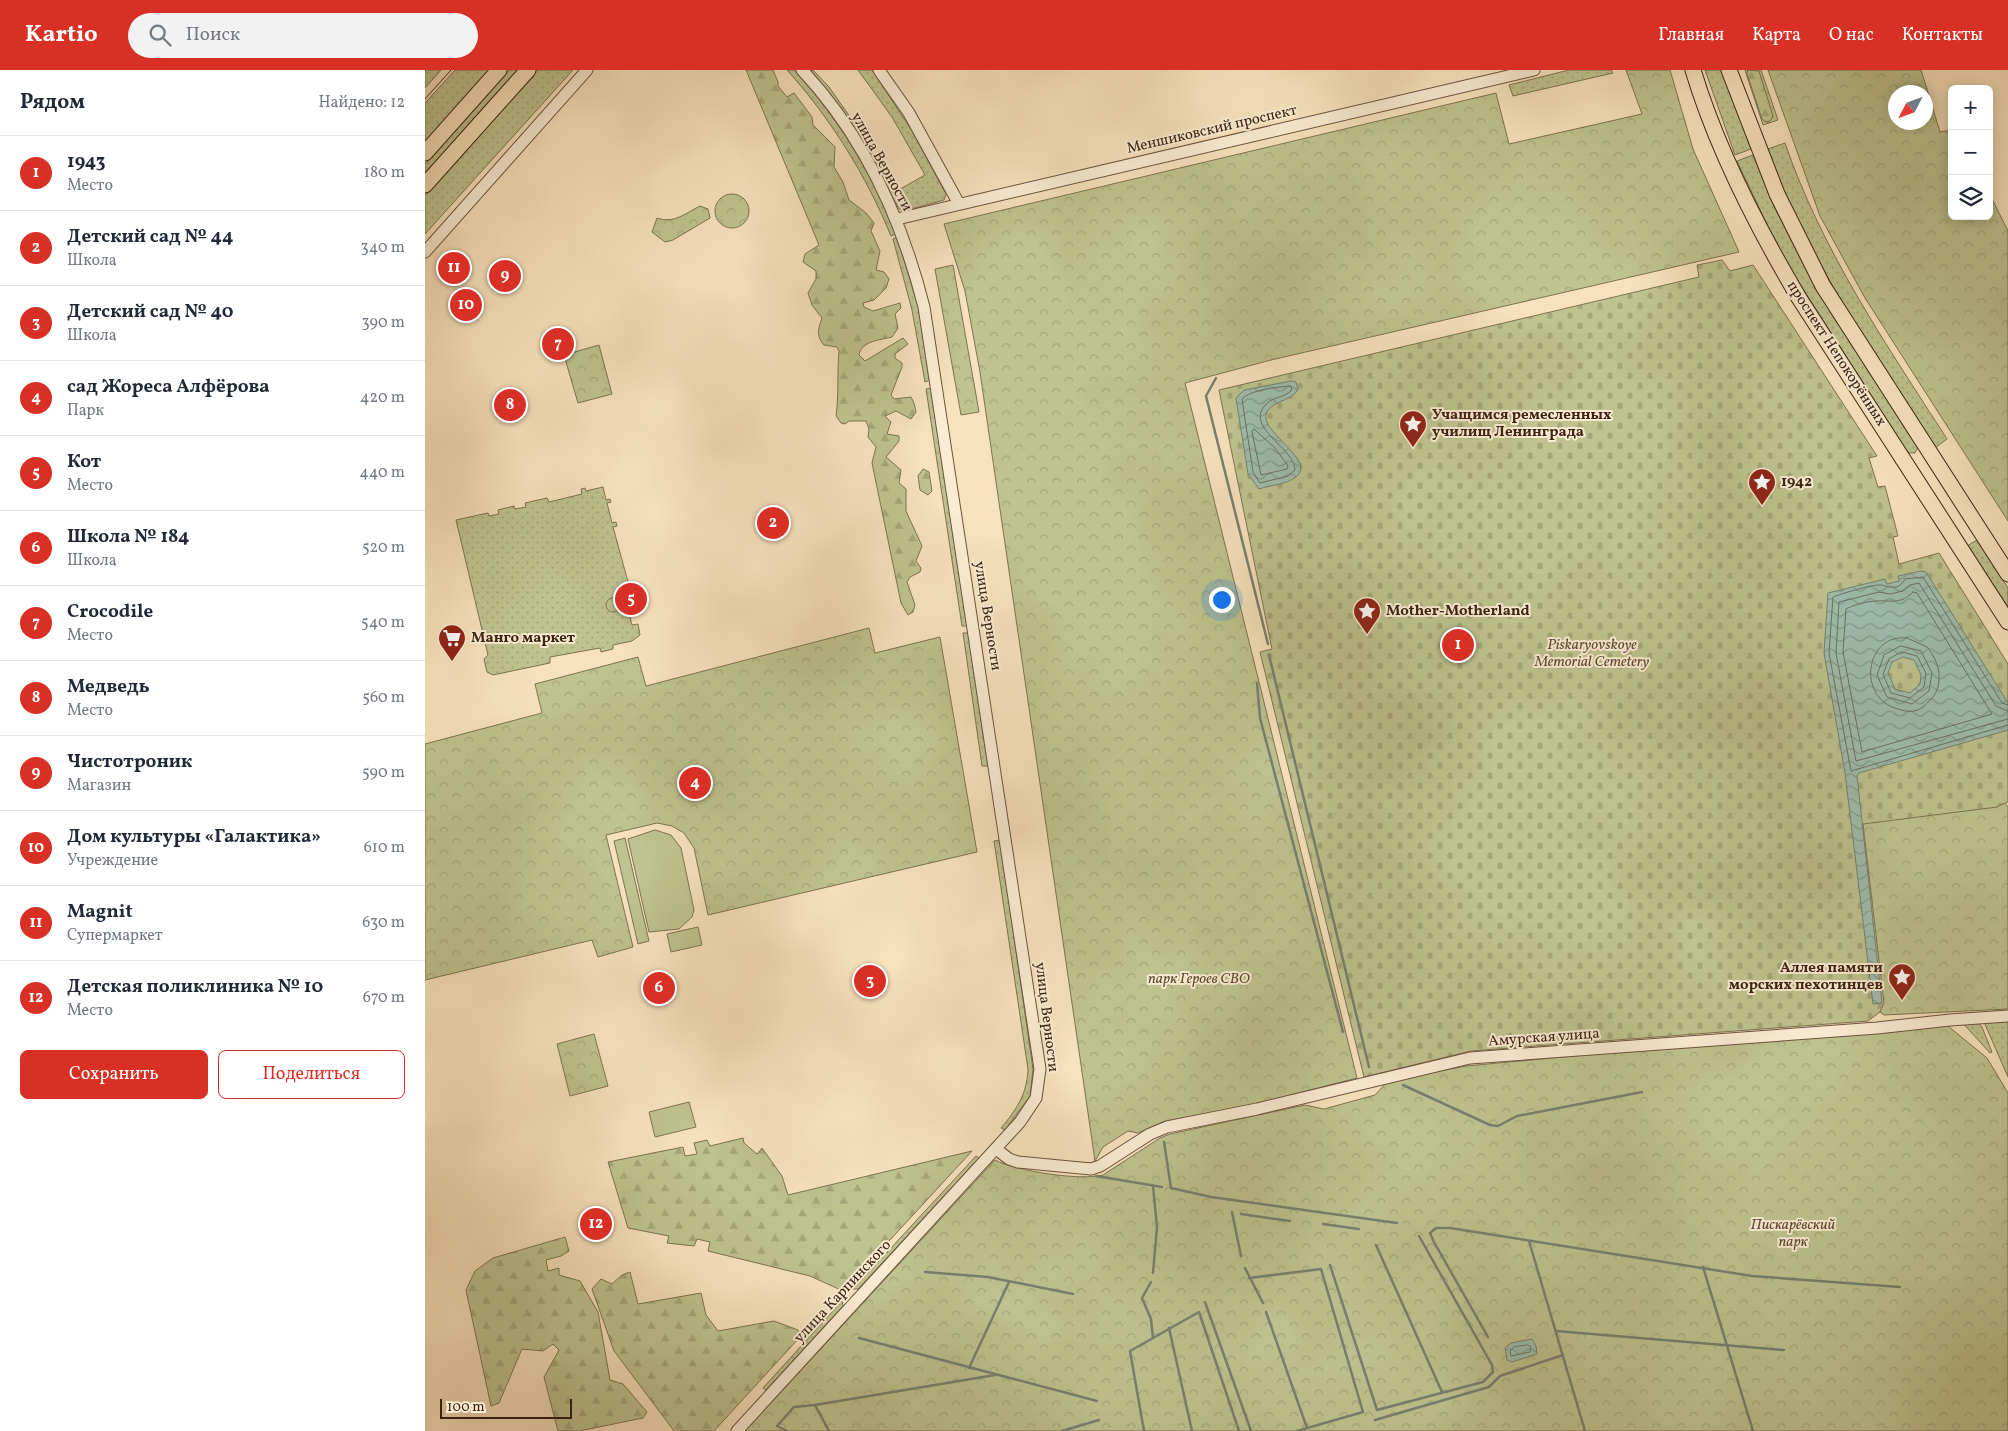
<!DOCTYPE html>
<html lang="ru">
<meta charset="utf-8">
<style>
body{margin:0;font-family:Vollkorn,serif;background:#f2f2f3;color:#1f2937}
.controls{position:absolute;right:15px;top:15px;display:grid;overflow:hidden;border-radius:8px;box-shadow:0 2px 12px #0003}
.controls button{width:45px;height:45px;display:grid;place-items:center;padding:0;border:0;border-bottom:1px solid #e0e1e3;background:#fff;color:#1f2937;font:25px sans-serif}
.compass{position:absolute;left:1463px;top:15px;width:45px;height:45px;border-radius:50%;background:#fff;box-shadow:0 2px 12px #0003;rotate:229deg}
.scale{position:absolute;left:15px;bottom:12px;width:132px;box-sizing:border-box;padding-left:5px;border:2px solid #3d2213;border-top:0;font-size:14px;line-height:18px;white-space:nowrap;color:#3d2213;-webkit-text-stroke:4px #faecd3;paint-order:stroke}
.you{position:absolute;left:796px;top:529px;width:18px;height:18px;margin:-12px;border:4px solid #fff;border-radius:50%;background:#1a73e8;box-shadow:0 0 0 8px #1a73e833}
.badge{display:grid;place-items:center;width:32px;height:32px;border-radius:50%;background:#d93025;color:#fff;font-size:16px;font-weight:700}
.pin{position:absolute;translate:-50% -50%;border:2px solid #fff;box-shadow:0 1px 5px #0006}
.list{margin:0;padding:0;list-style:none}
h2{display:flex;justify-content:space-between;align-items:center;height:65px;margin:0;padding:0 20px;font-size:21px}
h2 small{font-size:16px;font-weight:400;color:#747a83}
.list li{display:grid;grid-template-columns:32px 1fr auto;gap:15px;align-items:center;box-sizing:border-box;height:75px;padding:0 20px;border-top:1px solid #e0e1e3}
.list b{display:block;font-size:19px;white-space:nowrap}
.list p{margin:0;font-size:16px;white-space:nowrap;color:#747a83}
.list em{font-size:16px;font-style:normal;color:#747a83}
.actions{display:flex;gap:10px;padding:15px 20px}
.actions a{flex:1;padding:11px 0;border:1px solid #d93025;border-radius:8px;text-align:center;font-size:18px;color:#d93025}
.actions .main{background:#d93025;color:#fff}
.icon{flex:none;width:28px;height:28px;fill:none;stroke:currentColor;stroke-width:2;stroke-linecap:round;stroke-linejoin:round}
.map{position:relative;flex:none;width:1583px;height:1361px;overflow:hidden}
header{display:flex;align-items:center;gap:30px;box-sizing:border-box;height:70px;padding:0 25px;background:#d93025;color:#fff}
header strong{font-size:24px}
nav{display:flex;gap:28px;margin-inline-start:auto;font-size:18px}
.search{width:350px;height:45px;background:#f2f2f3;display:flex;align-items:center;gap:12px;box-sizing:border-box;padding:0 18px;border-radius:28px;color:#747a83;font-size:19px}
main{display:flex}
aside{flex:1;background:#fff}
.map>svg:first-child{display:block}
</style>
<header>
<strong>Kartio</strong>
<div class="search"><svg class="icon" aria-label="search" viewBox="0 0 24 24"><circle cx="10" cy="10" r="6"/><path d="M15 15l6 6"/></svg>Поиск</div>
<nav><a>Главная</a><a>Карта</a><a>О нас</a><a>Контакты</a></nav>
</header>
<main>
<aside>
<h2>Рядом<small>Найдено: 12</small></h2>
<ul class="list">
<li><span class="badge">1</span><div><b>1943</b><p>Место</p></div><em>180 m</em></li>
<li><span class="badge">2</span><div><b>Детский сад № 44</b><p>Школа</p></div><em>340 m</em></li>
<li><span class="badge">3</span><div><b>Детский сад № 40</b><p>Школа</p></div><em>390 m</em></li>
<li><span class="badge">4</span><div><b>сад Жореса Алфёрова</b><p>Парк</p></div><em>420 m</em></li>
<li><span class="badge">5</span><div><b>Кот</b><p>Место</p></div><em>440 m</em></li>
<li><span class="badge">6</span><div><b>Школа № 184</b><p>Школа</p></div><em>520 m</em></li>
<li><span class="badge">7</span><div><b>Crocodile</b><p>Место</p></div><em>540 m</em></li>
<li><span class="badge">8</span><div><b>Медведь</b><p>Место</p></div><em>560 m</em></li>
<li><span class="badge">9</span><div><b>Чистотроник</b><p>Магазин</p></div><em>590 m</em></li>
<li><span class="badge">10</span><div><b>Дом культуры «Галактика»</b><p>Учреждение</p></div><em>610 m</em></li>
<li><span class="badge">11</span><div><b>Magnit</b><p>Супермаркет</p></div><em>630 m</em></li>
<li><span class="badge">12</span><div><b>Детская поликлиника № 10</b><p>Место</p></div><em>670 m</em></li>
</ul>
<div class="actions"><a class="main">Сохранить</a><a>Поделиться</a></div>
</aside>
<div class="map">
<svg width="1583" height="1361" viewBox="0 0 1583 1361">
<defs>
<pattern id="grass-dots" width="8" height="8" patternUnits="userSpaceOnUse" patternTransform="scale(1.25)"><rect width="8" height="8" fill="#bec38f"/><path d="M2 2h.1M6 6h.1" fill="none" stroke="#a4a77a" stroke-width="1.8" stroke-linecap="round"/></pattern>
<pattern id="forest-firs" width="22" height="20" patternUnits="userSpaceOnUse" patternTransform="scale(1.25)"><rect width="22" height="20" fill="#bec38f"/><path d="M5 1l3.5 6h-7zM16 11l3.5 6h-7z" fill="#a4a77a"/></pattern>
<pattern id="cemetery-stones" width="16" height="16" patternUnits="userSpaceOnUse" patternTransform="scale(1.25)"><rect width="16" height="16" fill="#bec38f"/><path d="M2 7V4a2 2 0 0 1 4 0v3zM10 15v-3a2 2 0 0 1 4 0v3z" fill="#a4a77a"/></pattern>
<pattern id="park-crowns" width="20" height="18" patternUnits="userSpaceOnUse" patternTransform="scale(1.25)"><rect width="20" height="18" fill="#bec38f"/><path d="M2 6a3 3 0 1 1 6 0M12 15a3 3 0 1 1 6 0" fill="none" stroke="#a4a77a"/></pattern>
<pattern id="water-waves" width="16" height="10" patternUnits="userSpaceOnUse" patternTransform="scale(1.25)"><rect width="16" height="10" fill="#9dbeae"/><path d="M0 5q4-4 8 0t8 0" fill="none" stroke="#819a8c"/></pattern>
</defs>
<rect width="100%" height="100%" fill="#f7e2bc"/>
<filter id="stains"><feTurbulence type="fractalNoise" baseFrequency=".004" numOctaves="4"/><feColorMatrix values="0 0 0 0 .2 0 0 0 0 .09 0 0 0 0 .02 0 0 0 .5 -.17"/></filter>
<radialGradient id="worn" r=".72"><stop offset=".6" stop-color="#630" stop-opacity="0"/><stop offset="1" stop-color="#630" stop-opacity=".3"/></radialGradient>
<!-- grass -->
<g fill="url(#grass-dots)" stroke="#7e7251">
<path d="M0,0H16L0,18Z"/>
<path d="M30,0H65L0,73V33Z"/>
<path d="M84,0H92L0,103V94Z"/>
<path d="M112,0H148L0,164V125Z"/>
<path d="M362,0H369C412,47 448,104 471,164L466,166C441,105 406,49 362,0Z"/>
<path d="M386,0H388L404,17L435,61L470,122L500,105L467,47L433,0H447L487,61L521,124L519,130L483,140L474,139L423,49Z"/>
<path d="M1144,0H1186L1188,3L1088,26L1084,15Z"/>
<path d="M1280,0H1298L1326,79L1310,85Z"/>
<path d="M1320,0H1336L1353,50L1338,55Z"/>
<path d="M1360,73C1397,181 1461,274 1522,369L1510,378C1450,282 1380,187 1343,79Z"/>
<path d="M1328,85L1350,138L1391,217L1493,377L1490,383H1484L1481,380L1357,186L1312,91Z"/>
<path d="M472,167L494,239L505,310L500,312L487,240L468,169Z"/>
<path d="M506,318L542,556H537L501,319Z"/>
<path d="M178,417L181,430L185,429L186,432L182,433L187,453L191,452L192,456L188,457L212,545L205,547L207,555L213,554L215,565L207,571L188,575V579L176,582L175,578L125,587V593L68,605L62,602L59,589L63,585L31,450L63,443L64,446L74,444L73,440L89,436L90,439L101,437L100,433L122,428L124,432L157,424L156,419L160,418L161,421Z"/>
<path d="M1552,470L1583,518V539L1542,476Z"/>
<path d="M538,563H543L563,696H557Z"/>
<path d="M575,770L608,999L605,1026L580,1060L576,1058C592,1039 602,1024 603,999L569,771Z"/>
<path d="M1583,950V1007L1559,952Z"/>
<path d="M1536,951H1551L1557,957L1567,982L1565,983Z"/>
<path d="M551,1086L554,1088L433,1219H428Z"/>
<path d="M417,1231L418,1236L341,1320L338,1318Z"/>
</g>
<!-- forest -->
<g fill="url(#forest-firs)" stroke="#7e7251">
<path d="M321,0H348L353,12V16L362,27L369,23L387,47L388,55L410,77L409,97L418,112L424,130L441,143L449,153L446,161L455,181L451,200L459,202L464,209L461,218L449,230L438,233L439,237L448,241L475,233L476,238L470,244L473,258L467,267C455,270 436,271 434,285L440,291L478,268L483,274L470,284V288L477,293V297L466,325L469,329L486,327L489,333L491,342L486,349L471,341L460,346L466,352L462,364L474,366V371L461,387L476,400L474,413L481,419V441L497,476L491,491L496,498L495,502L485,507L482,512L490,535L488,542L483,545L476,533L447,393L451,377L443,367L444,359L441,351H424L420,354L416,353L411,346C414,325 412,303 414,281L412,277L399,275C391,266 393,260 397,248L387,235L383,223L391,209V201L378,192L380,184L394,175Z"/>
<path d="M1323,0L1334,1L1348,46L1345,51L1341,52L1337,49L1322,4Z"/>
<path d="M498,399L504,402L507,421L503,425L495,420L493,406Z"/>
<path d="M318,1068L319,1073L332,1084L337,1078L357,1106L363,1125L547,1081L418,1221L385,1206L283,1181L285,1172L272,1169L269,1176L242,1173L244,1166L203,1158L183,1092L258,1077L260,1086L272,1084L269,1073L282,1070L285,1076Z"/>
<path d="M140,1167L144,1181L136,1186L121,1190L123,1201L134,1198V1205L155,1211L173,1242L185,1310L198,1314L222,1342L218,1348L154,1361H133L119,1307L134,1280L128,1274L118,1281L97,1279L74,1333L66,1336L41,1220L50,1201L68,1188Z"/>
<path d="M205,1202L213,1234L276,1223L281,1245L293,1261L349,1251L373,1260L375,1267L289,1361H249L189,1281L167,1219L176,1209L187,1214L197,1205Z"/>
</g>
<!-- cemetery -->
<path fill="url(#cemetery-stones)" stroke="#7e7251" d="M1297,190L1305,201L1328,195L1452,386L1444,388L1453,417L1460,416L1473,466L1468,467L1474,494L1514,483L1583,594V732L1572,737L1455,942L1443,951L1046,981L939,1007L835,582L847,579L794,320L1274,207L1272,195Z"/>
<!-- park -->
<g fill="url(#park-crowns)" stroke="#7e7251" fill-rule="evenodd">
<path d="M1201,0H1245L1268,79L1314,182L846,290L760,313L932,1008L830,1034L740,1051L713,1063L703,1061L678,1077L670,1091L555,302L540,221L519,154L1071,23L1084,74L1217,44Z"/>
<path d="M1343,0H1496L1515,62L1527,60V146H1564V123L1583,161V451L1440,228L1395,146ZM1470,22H1500V52H1470Z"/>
<circle cx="307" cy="141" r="17"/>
<path d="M275,136L283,139L285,148L248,170L240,172L227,162L232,148C249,154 261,143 275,136Z"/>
<path d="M528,195L554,342L536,345L510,199Z"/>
<path d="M174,275L187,324L153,333L139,285Z"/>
<path d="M444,558L450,583L515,567L552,782L283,845L269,778L259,763L247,756L232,753L181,765L208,877L173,887L167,870L0,910V674L117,643L110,614L213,587L221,616Z"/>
<path d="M1580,733L1583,737V939L1459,945L1455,942L1459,933L1438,754L1572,737Z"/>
<path d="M1518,952L1562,988L1583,1023V1361H320L570,1090C591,1101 655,1111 678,1105L735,1068L745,1064L880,1035L899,1039L950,1025L963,1011L1041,996Z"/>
<path d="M169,964L183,1016L145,1026L132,974Z"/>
</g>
<!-- garden -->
<g fill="#bec38f" stroke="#7e7251">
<circle cx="188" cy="535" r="7"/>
<path d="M230,760L246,765L256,778L269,840L267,847L254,859L224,862L203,769Z"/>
<path d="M200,768L224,871L213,874L189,771Z"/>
<path d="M273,857L277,875L246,882L242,864Z"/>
<path d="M264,1032L271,1057L230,1067L224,1042Z"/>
</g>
<!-- water -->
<g fill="url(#water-waves)" stroke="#778070" fill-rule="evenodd">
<path d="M866,311L871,312L873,320C865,332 844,331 841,345C837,363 892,391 871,407C861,415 845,415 834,419L823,404L811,328L819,320Z"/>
<path d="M1496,501L1501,502L1583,633V660L1434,703L1432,706L1457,933L1448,934L1420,703L1399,583L1403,523L1460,509L1462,514L1474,511L1473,506ZM1478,587L1489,590L1496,605L1495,614L1485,623L1470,619L1463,603L1467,592Z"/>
<path d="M1107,1269L1111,1276L1112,1284L1087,1292L1082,1290L1080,1278L1086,1273Z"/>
</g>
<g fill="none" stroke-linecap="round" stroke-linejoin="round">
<!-- shore -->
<g stroke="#6d7060" stroke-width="1">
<path d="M865,316L867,318L866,321C859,327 851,327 845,331C813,355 870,377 870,400L863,406L835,413L828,402L817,329C825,320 853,317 865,316Z"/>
<path d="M829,359L850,378L863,396L862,399L836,405L827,362Z"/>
<path d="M1488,522L1492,523L1567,644L1437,682L1418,582L1421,539C1428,535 1443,531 1451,531C1465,530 1476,535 1488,522Z"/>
<path d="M1482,568L1502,577C1509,585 1515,598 1514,608C1514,622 1508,628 1498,637C1490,643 1482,642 1473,639C1431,628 1440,563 1482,568Z"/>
<path d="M1476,576L1496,581L1507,603L1504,621L1487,634L1462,627L1452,605L1459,585Z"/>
<path d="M1477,582L1492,586L1501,603L1499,617L1485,628L1466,623L1458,604L1464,589Z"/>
<path d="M1583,635L1577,633L1498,507L1480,509C1473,521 1466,517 1456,515C1449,514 1415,524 1408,527L1404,583L1426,701L1583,655"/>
<path d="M1583,641L1571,636L1494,513L1485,515L1478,521L1465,524L1454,522L1414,532L1411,583L1431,691L1583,649"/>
<path d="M1103,1275L1106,1277L1105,1282L1086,1286L1085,1281L1089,1277Z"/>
</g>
<!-- stream -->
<g stroke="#778070" stroke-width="2.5">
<path d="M791,308L781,326L843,574"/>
<path d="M844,585L944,997"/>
<path d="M832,613L835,648L918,962"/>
<path d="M978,1015L1065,1055L1073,1056L1092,1046L1217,1022"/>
<path d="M739,1072L746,1118L786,1127L972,1153"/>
<path d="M671,1106L737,1117"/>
<path d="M728,1116L732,1157L728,1203"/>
<path d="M807,1142L816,1186"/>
<path d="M816,1144L865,1151"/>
<path d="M898,1154L934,1159"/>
<path d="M1104,1171L1160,1361"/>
<path d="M951,1175L1017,1322"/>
<path d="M905,1195L952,1340L1058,1312L1068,1302L1067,1295L994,1166"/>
<path d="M1278,1197L1328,1361"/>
<path d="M820,1198L838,1233"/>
<path d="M500,1202L563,1207L648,1224"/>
<path d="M824,1208L896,1199L938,1342L872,1361"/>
<path d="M726,1212L717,1228L726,1249L728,1268"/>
<path d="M780,1232L826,1361"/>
<path d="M841,1242L882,1358"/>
<path d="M744,1258L767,1361"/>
<path d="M1131,1261L1359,1280"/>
<path d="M1063,1267L1009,1172L1005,1163L1011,1158H1025L1327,1206L1475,1217"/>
<path d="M434,1268L672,1331"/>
<path d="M544,1298L584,1212"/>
<path d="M950,1350L1064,1317L1075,1306L1138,1285"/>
<path d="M362,1361L352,1356L369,1337L390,1335"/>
<path d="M404,1361L390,1335L570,1305"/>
<path d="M637,1361L674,1350"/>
<path d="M719,1361L705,1281L774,1242L814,1361"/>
</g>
<!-- minor casing -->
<g stroke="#6c523d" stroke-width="13">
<g id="minor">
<path d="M454,0L484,43L534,134"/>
<path d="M472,149L1109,0"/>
<path d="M0,182L162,0"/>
<path d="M571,1079L584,1089L593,1092L666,1099L675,1096L725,1064L742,1057L832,1039L1045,988L1452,958L1525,950L1583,946"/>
<path d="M312,1361L595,1052L611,1028L615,999L499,237C477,150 439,66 377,0"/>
</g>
</g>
<!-- major casing -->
<g stroke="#3d2213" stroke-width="17">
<g id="major">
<path d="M1268,0C1292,80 1332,157 1374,228L1583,552"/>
<path d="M1304,0L1352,124L1398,216L1583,504"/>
<path d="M0,83L74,0"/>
<path d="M0,115L103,0"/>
</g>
</g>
<!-- minor -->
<use href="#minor" stroke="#faecd3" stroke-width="11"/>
<!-- major -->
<use href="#major" stroke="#f7e2bc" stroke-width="15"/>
<!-- tram -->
<path stroke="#3d2213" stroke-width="1" d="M0,29L26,0"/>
</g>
<!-- icons -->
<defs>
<g id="sight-pin" transform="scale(1.4375)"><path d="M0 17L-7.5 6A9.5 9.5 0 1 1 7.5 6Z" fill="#8f2418" stroke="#faecd3"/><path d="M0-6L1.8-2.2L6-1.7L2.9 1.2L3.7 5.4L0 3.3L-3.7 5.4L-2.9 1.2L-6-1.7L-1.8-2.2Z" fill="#fff"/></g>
<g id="supermarket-pin" transform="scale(1.4375)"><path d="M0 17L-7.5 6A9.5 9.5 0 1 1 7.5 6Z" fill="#8f2418" stroke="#faecd3"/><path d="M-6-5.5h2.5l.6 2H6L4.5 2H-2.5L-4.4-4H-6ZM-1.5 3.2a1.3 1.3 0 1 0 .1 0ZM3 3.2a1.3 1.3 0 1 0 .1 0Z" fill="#fff"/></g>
</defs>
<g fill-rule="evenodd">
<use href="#sight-pin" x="988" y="354"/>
<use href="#sight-pin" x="1337" y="412"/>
<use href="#sight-pin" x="942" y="541"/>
<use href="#supermarket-pin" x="27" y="568"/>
<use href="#sight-pin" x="1477" y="907"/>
</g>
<g text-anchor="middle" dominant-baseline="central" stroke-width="4" stroke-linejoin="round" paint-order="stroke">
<!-- street labels -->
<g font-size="15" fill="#3d2213" stroke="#faecd3">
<text transform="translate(787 60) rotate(-13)">Меншиковский проспект</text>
<text transform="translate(456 92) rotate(61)">улица Верности</text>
<text transform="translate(1411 284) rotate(57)">проспект Непокорённых</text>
<text transform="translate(562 546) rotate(81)">улица Верности</text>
<text transform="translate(621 947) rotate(83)">улица Верности</text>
<text transform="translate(1119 968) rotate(-4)">Амурская улица</text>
<text transform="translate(418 1222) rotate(-47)">улица Карпинского</text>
</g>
<!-- poi labels -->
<g font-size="15" font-weight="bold" fill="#3d2213" stroke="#faecd3" text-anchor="start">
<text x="1007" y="345">Учащимся ремесленных<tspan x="1007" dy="17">училищ Ленинграда</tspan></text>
<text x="1356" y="412">1942</text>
<text x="961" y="541">Mother-Motherland</text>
<text x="46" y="568">Манго маркет</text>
<text x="1458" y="898" text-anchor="end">Аллея памяти<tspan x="1458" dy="17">морских пехотинцев</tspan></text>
</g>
<!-- park labels -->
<g font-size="15" font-style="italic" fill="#5d4a32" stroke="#faecd3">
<text x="1167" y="575">Piskaryovskoye<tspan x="1167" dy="17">Memorial Cemetery</tspan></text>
<text x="774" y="909">парк Героев СВО</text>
<text x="1368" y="1155">Пискарёвский<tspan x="1368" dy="17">парк</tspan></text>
</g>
</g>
<rect width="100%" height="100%" filter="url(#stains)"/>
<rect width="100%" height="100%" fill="url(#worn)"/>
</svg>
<div class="controls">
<button>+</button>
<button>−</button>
<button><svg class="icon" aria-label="layers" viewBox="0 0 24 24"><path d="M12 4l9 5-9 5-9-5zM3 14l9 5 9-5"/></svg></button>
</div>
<svg class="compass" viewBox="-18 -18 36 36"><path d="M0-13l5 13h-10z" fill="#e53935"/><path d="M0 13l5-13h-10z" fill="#747a83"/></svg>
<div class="scale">100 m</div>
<div class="you"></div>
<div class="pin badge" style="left:1033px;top:575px">1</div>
<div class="pin badge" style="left:348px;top:453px">2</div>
<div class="pin badge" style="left:445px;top:911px">3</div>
<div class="pin badge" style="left:270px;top:713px">4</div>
<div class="pin badge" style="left:206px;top:529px">5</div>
<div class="pin badge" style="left:234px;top:918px">6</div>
<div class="pin badge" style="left:133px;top:274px">7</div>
<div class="pin badge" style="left:85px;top:335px">8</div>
<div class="pin badge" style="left:80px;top:206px">9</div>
<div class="pin badge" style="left:41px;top:235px">10</div>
<div class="pin badge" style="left:29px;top:198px">11</div>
<div class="pin badge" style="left:171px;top:1154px">12</div>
</div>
</main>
